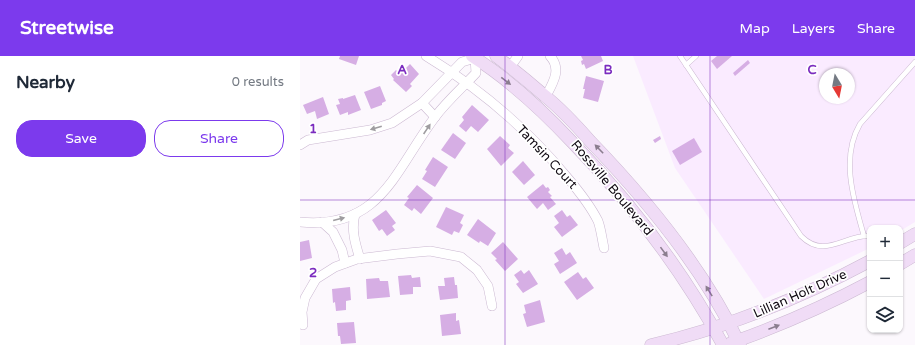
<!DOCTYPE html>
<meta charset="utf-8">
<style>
body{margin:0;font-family:"Varela Round",sans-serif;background:#f6f6f7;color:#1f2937}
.controls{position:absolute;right:12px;bottom:12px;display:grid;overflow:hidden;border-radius:8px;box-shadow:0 1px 3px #0004}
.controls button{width:36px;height:36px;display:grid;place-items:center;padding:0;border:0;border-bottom:1px solid #e0e1e3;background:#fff;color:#1f2937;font:20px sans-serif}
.compass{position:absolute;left:519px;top:12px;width:36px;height:36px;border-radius:50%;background:#fff;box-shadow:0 1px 3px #0004;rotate:170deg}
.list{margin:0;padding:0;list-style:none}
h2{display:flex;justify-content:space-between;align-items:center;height:52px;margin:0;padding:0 16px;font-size:17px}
h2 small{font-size:13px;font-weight:400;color:#747a83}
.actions{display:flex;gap:8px;padding:12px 16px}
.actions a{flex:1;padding:9px 0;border:1px solid #7c3aed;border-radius:16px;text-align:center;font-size:14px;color:#7c3aed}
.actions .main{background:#7c3aed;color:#fff}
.icon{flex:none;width:22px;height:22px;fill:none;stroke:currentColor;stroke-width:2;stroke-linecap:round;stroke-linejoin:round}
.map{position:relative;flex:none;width:615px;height:289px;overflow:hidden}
header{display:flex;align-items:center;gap:24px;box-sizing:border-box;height:56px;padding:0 20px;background:#7c3aed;color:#fff}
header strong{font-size:19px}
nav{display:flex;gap:22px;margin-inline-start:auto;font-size:14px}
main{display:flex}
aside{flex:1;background:#fff}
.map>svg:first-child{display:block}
</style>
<header>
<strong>Streetwise</strong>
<nav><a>Map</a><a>Layers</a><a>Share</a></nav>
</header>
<main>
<aside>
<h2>Nearby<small>0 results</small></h2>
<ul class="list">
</ul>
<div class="actions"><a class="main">Save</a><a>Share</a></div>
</aside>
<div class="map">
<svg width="615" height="289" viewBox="0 0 615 289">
<rect width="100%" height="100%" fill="#fcf8fd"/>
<!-- built -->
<path fill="#faebff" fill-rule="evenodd" d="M333,0H615V166L600,175V172H570V192L464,243L375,112ZM525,18H549V42H525Z"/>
<!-- building -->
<g fill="#d6aee4">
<path d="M40,0H59L56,9L39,3Z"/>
<path d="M281,0H301L303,5L286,13L284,8L282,9L281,5L283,4Z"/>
<path d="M417,0H432L417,13L411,5Z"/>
<path d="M448,4L450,7L435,20L433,17Z"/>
<path d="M110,8L119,18L110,28L112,30L106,36L93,24L94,23L91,19L96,14L98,16L104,9L106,12Z"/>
<path d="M286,20L304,25L298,46L283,42L285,33H283Z"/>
<path d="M80,30L86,45L82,47V49L71,53L64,36Z"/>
<path d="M55,39L61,54L48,59V56L40,59L36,49L40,48L38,43L43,42V43Z"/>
<path d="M23,41L29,58L17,63L15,55L7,58L3,49Z"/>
<path d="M172,49L189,64L178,76L171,70L166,76L159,70L164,64L162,61Z"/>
<path d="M153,77L166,87L155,103L141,94Z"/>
<path d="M200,80L210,89L208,92L214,97L201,110L187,93Z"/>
<path d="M360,80L361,83L355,87L353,84Z"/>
<path d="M394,82L402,96L380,109L372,95Z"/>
<path d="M133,101L148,111L135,131L122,123L127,115L125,114Z"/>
<path d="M223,105L235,119L224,129L212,116Z"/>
<path d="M243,128L246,132L248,131L250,134L248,136L252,140L250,141L256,148L248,154L243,147L237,153L227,141Z"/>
<path d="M117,129L133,142L121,158L114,152L112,155L104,149L109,142L107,141Z"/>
<path d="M146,151L164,159L160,167L163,169L159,177L154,175L152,179L136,171Z"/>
<path d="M86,154L96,167L92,170L95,174L87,180L82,173L79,175L72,164Z"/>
<path d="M262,154L267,161L270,159L278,169L262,181L254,171L259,167L254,160Z"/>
<path d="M178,163L196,177L188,190L180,185L179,187L167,179Z"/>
<path d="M9,184L12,202L0,205V186Z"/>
<path d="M203,186L218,203L205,215L195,204L197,203L191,197Z"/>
<path d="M262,192L266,199L270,196L277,207L260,218L254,208L259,205L254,197Z"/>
<path d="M221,214L224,218L229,214L238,228L223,237L216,228L219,226L214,219Z"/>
<path d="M278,216L283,223L286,221L294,232L277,244L264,226Z"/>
<path d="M111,219L112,222L120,221L121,231H113V238L100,239L98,220Z"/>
<path d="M154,221L155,229H157L158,242L140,244L138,230H145L144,222Z"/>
<path d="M79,222L80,225H88L90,241L67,243L66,223Z"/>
<path d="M50,231L51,244L46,245V254L36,255L35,246L33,247L32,233Z"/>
<path d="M240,244L245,266L227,271L223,258L226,257L224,249Z"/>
<path d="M156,257V265L159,264L161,278L142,280L140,259Z"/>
<path d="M54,266L56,287L41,288L40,280H38L37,267Z"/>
</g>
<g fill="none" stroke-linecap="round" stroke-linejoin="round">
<!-- service casing -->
<g stroke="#cbb8d1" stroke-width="5.5">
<g id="service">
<path d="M380,0L501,180C525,204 545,178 570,180"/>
<path d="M386,9L396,0"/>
<path d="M564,180C554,145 540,102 560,68L615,6"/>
</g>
</g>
<!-- minor casing -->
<g stroke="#cbb8d1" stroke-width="10">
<g id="minor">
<path d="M126,0C179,32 227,73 266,120C278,134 290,149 298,165C301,173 302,183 304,192"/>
<path d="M210,11L218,0"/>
<path d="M246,40C253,27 262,13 250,0"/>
<path d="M122,47L135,61"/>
<path d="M0,89L8,84L70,74L92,67L122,47L162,6L175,2L176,17C163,31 147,45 135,61C95,114 81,174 0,166"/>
<path d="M55,158C51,174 55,187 60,203"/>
<path d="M22,166L33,176L42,194L45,207"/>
<path d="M3,269L2,256L5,242L16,223L35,211L57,203L97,198L130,195L161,201L177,214L188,230L192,250"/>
</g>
</g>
<!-- secondary casing -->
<g stroke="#cbb8d1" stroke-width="13">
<g id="secondary">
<path d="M172,0C210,24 243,55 273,87C332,148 383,215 423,289"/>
<path d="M196,0C213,13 229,26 245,40C261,53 276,69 290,85C348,145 404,213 440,289"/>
<path d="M600,187L615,178"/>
<path d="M600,208L615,199"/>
<path d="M431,287C479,270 525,250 570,226"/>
<path d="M351,289C430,271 499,243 570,205"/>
</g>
</g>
<!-- service -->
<use href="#service" stroke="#fff" stroke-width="4.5"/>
<!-- minor -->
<use href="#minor" stroke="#fff" stroke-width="9"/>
<!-- secondary -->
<use href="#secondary" stroke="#f0dcf6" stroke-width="12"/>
</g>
<!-- one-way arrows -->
<defs><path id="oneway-solid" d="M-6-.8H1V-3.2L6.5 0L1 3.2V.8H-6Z"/></defs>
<g fill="#8b7d8f">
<use href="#oneway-solid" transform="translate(206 25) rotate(38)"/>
<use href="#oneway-solid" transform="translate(299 93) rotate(-134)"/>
<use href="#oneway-solid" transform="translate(364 196) rotate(54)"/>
<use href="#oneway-solid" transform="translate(409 235) rotate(-122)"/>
<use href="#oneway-solid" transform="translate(474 271) rotate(-21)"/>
</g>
<g fill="#9f9da0">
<use href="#oneway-solid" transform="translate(76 72) rotate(164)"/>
<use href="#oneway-solid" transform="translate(127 73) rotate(-56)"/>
<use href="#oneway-solid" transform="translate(39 163) rotate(-14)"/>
</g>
<!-- grid -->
<path fill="none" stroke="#7b2cbf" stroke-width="1" stroke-opacity="0.55" d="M205,0V289M410,0V289M0,144H615"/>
<g text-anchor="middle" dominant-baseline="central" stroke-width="3.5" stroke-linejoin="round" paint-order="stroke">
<!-- street labels -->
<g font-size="13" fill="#100912" stroke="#fff">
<text transform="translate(247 101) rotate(47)">Tamsin Court</text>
<text transform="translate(312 132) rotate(50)">Rossville Boulevard</text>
<text transform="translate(500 238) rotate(-24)">Lillian Holt Drive</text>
</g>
</g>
<g font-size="13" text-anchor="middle" font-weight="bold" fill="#7b2cbf" stroke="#fff" stroke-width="3.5" stroke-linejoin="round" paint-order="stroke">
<text x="102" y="18">A</text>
<text x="308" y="18">B</text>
<text x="512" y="18">C</text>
<text x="13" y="77">1</text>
<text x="13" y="221">2</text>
</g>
</svg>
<div class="controls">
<button>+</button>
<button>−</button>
<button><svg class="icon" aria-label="layers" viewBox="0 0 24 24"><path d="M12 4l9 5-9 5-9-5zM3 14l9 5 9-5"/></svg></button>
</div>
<svg class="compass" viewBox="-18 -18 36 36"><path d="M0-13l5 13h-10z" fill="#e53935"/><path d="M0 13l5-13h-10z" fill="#747a83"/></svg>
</div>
</main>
